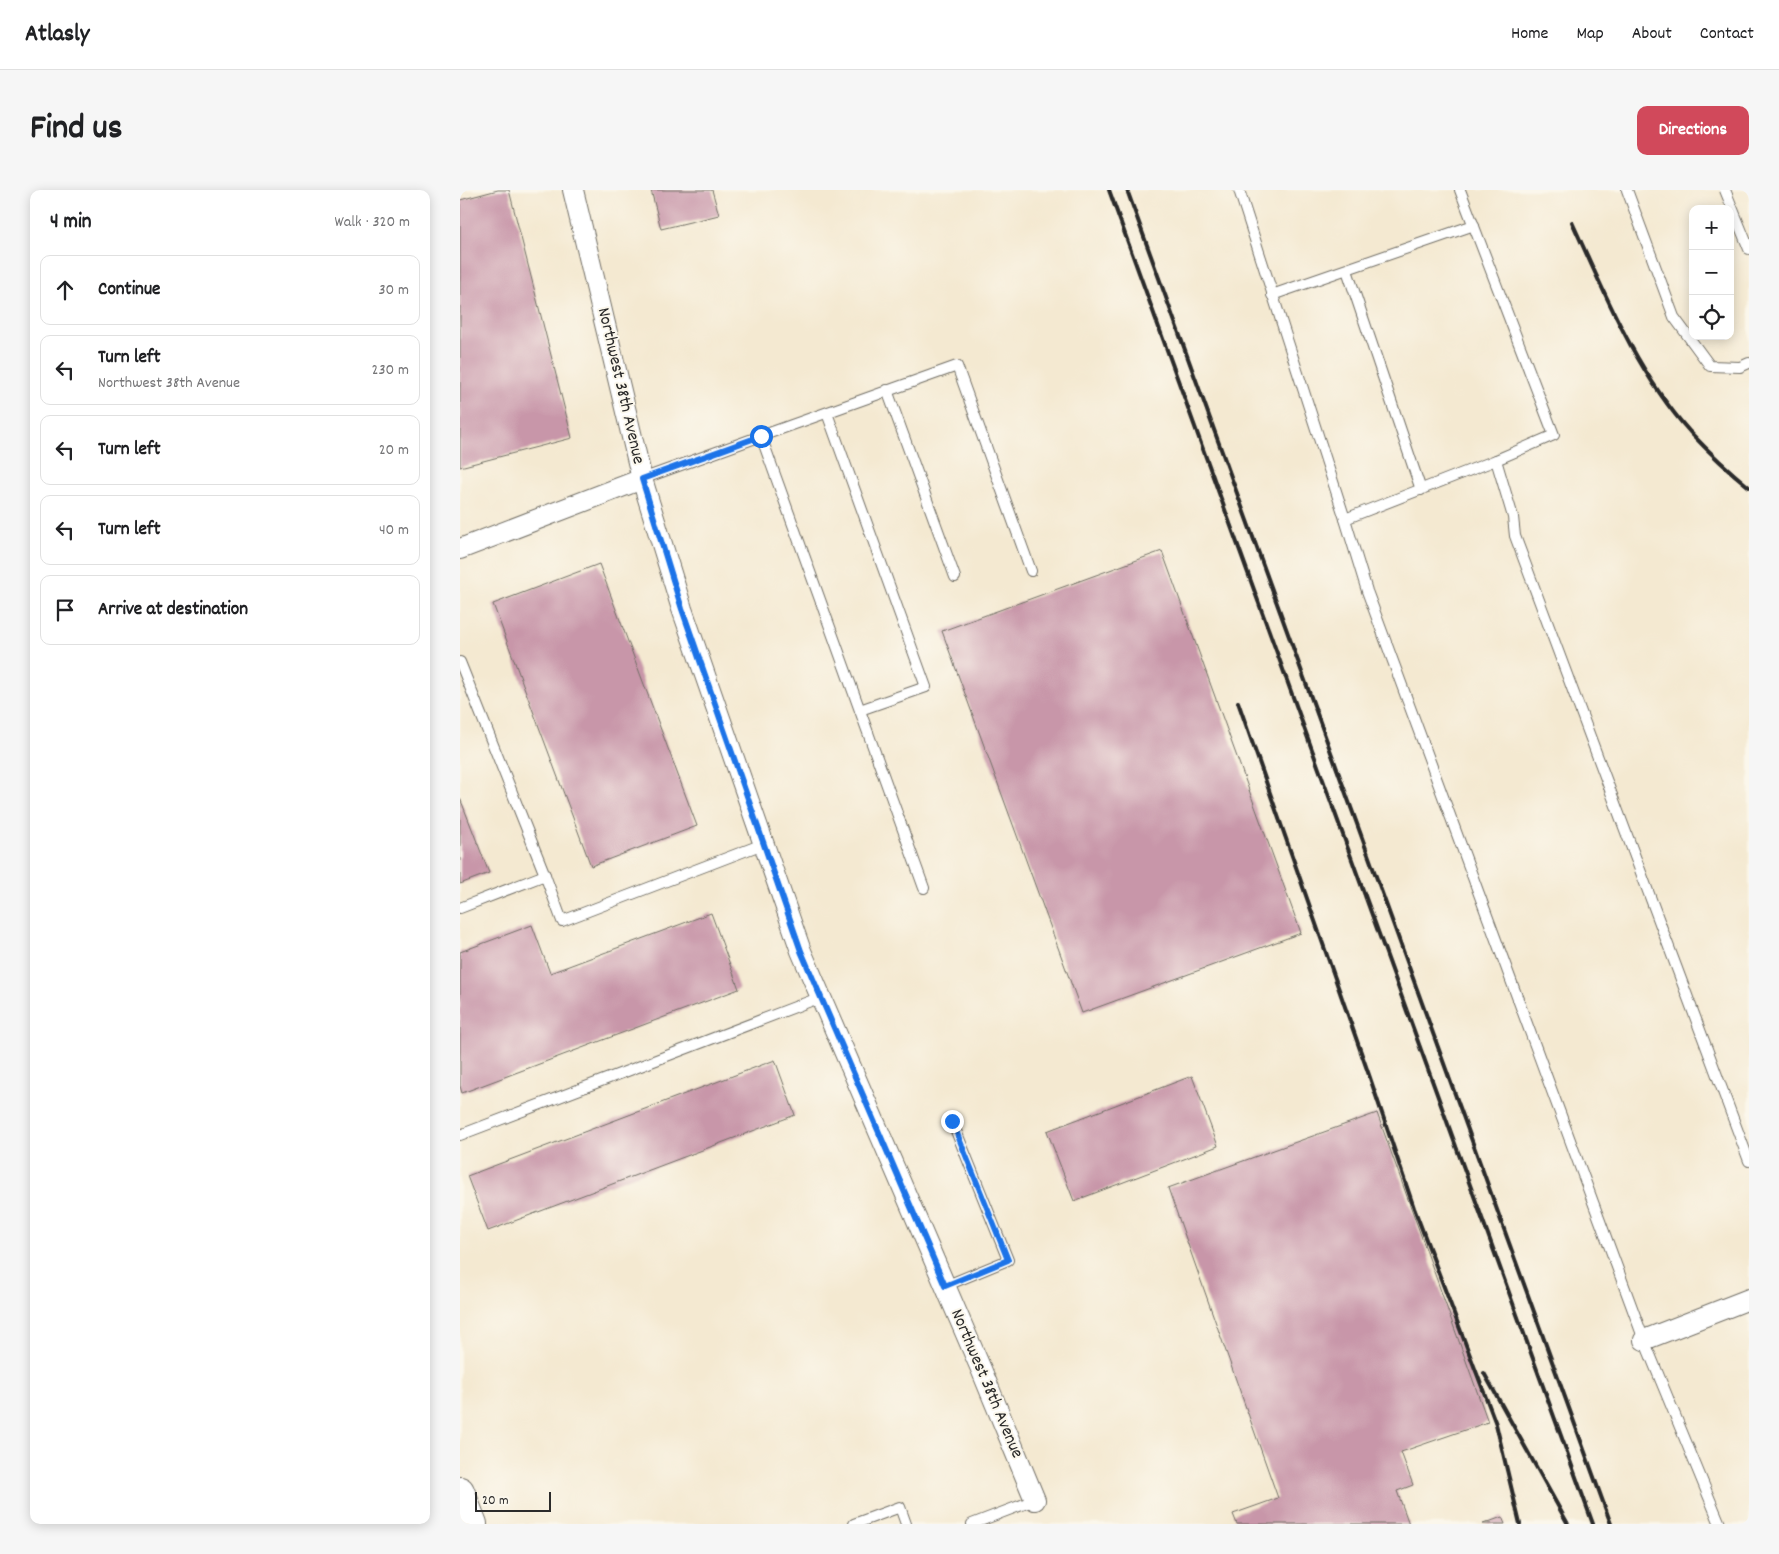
<!DOCTYPE html>
<meta charset="utf-8">
<style>
body{margin:0;font-family:Dekko,sans-serif;background:#f6f6f6;color:#202124}
.controls{position:absolute;right:15px;top:15px;display:grid;overflow:hidden;border-radius:10px;box-shadow:0 2px 12px #0003}
.controls button{width:45px;height:45px;display:grid;place-items:center;padding:0;border:0;border-bottom:1px solid #e0e0e0;background:#fff;color:#202124;font:25px sans-serif}
.scale{position:absolute;left:15px;bottom:12px;width:76px;box-sizing:border-box;padding-left:5px;border:2px solid #2b2b2b;border-top:0;font-size:14px;line-height:18px;white-space:nowrap;color:#2b2b2b;-webkit-text-stroke:4px #fbf7ec;paint-order:stroke}
.stop{position:absolute;width:15px;height:15px;margin:-11px;border:4px solid #1a73e8;border-radius:50%;background:#fff}
.stop.end{background:#1a73e8;border-color:#fff;box-shadow:0 1px 5px #0008}
.list{margin:0;padding:0;list-style:none}
h2{display:flex;justify-content:space-between;align-items:center;height:65px;margin:0;padding:0 20px;font-size:21px}
h2 small{font-size:16px;font-weight:400;color:#757577}
.list li{display:grid;grid-template-columns:32px 1fr auto;gap:15px;align-items:center;box-sizing:border-box;height:70px;margin:0 10px 10px;padding:0 10px;border:1px solid #e0e0e0;border-radius:10px}
.list b{display:block;font-size:19px;white-space:nowrap}
.list p{margin:0;font-size:16px;white-space:nowrap;color:#757577}
.list em{font-size:16px;font-style:normal;color:#757577}
.icon{flex:none;width:28px;height:28px;fill:none;stroke:currentColor;stroke-width:2;stroke-linecap:round;stroke-linejoin:round}
.map{position:relative;flex:none;width:1289px;height:1334px;overflow:hidden;border-radius:10px}
header{display:flex;align-items:center;gap:30px;box-sizing:border-box;height:70px;padding:0 25px;background:#fff;border-bottom:1px solid #e0e0e0}
header strong{font-size:24px}
nav{display:flex;gap:28px;margin-inline-start:auto;font-size:18px}
.intro{display:flex;align-items:center;justify-content:space-between;box-sizing:border-box;height:120px;padding:0 30px}
h1{margin:0;font-size:35px}
.button{padding:12px 22px;border-radius:10px;background:#d1495b;color:#fff;font-size:18px;font-weight:700}
main{display:flex;gap:30px;padding:0 30px}
aside{flex:1;background:#fff;border-radius:10px;box-shadow:0 2px 12px #0003}
.map>svg:first-child{display:block}
</style>
<header>
<strong>Atlasly</strong>
<nav><a>Home</a><a>Map</a><a>About</a><a>Contact</a></nav>
</header>
<div class="intro"><h1>Find us</h1><a class="button">Directions</a></div>
<main>
<aside>
<h2>4 min<small>Walk · 320 m</small></h2>
<ul class="list">
<li><svg class="icon" aria-label="ahead" viewBox="0 0 24 24"><path d="M12 20V5M6 11l6-6 6 6"/></svg><div><b>Continue</b></div><em>30 m</em></li>
<li><svg class="icon" aria-label="left" viewBox="0 0 24 24"><path d="M17 20v-9H6M10 6l-5 5 5 5"/></svg><div><b>Turn left</b><p>Northwest 38th Avenue</p></div><em>230 m</em></li>
<li><svg class="icon" aria-label="left" viewBox="0 0 24 24"><path d="M17 20v-9H6M10 6l-5 5 5 5"/></svg><div><b>Turn left</b></div><em>20 m</em></li>
<li><svg class="icon" aria-label="left" viewBox="0 0 24 24"><path d="M17 20v-9H6M10 6l-5 5 5 5"/></svg><div><b>Turn left</b></div><em>40 m</em></li>
<li><svg class="icon" aria-label="arrive" viewBox="0 0 24 24"><path d="M6 21V4h12l-3 4 3 4H6"/></svg><div><b>Arrive at destination</b></div></li>
</ul>
</aside>
<div class="map">
<svg width="1289" height="1334" viewBox="0 0 1289 1334">
<rect width="100%" height="100%" fill="#fbf7ec"/>
<filter id="ink" filterUnits="userSpaceOnUse"><feTurbulence type="fractalNoise" baseFrequency=".02" numOctaves="2"/><feDisplacementMap in="SourceGraphic" scale="10" xChannelSelector="R" yChannelSelector="G"/><feConvolveMatrix kernelMatrix="1 2 1 2 8 2 1 2 1" color-interpolation-filters="sRGB"/></filter>
<filter id="wash" filterUnits="userSpaceOnUse"><feTurbulence type="fractalNoise" baseFrequency=".0096" numOctaves="4" result="noise"/><feDisplacementMap in="SourceGraphic" scale="20" xChannelSelector="R" yChannelSelector="G"/><feGaussianBlur stdDeviation="1.12" result="paint"/><feColorMatrix in="noise" values="0 0 0 0 0 0 0 0 0 0 0 0 0 0 0 0 0 1.4 0 .05"/><feComposite in="paint" operator="in"/></filter>
<g filter="url(#wash)">
<rect width="100%" height="100%" fill="#f4e9d1"/>
<g id="blocks">
<!-- building -->
<g fill="#c896a9">
<path d="M38,0H49L112,248L0,277V10Z"/>
<path d="M191,0H252L259,25L201,39Z"/>
<path d="M702,361L841,743L622,823L482,441Z"/>
<path d="M139,374L237,636L131,676L33,414Z"/>
<path d="M0,608L29,683L0,694Z"/>
<path d="M251,723L279,799L2,903L0,896V762L72,735L90,783Z"/>
<path d="M315,870L335,925L28,1041L7,986Z"/>
<path d="M732,886L758,956L614,1011L587,941Z"/>
<path d="M917,923L1028,1232L941,1262L953,1295L937,1301L949,1334H777L773,1324L818,1308L708,998Z"/>
<path d="M1042,1327L1045,1334H1023Z"/>
</g>
</g>
</g>
<g filter="url(#ink)">
<use href="#blocks" fill-opacity="0" stroke="#716e65" stroke-width="1"/>
<g fill="none" stroke-linecap="round" stroke-linejoin="round">
<!-- service casing -->
<g stroke="#716e65" stroke-width="12">
<g id="service">
<path d="M779,0L885,329L1036,270L1094,245L1000,0"/>
<path d="M1167,0L1214,127L1250,176L1280,177L1289,173"/>
<path d="M1265,0L1289,59"/>
<path d="M887,80L961,300"/>
<path d="M812,105L1014,35"/>
<path d="M427,200L495,387"/>
<path d="M367,223L466,497L400,520"/>
<path d="M301,246L497,176L571,381"/>
<path d="M1036,270L1053,327L1055,346L1289,971"/>
<path d="M182,289L301,246L464,698"/>
<path d="M885,329L907,401L1184,1150L1260,1334"/>
<path d="M0,472L85,685"/>
<path d="M0,718L85,685L102,731L303,654"/>
<path d="M0,945L361,807"/>
<path d="M485,1096L548,1070L492,931"/>
<path d="M394,1334L440,1317L446,1334"/>
<path d="M512,1334L575,1310"/>
</g>
</g>
<!-- minor casing -->
<g stroke="#716e65" stroke-width="22">
<g id="minor">
<path d="M113,0L182,289L222,419L341,761L521,1179L575,1310"/>
<path d="M0,359L182,289"/>
<path d="M1184,1150L1289,1109"/>
</g>
</g>
<!-- primary casing -->
<g stroke="#716e65" stroke-width="30">
<path id="primary" d="M0,1301L13,1334"/>
</g>
<!-- service -->
<use href="#service" stroke="#fff" stroke-width="10"/>
<!-- minor -->
<use href="#minor" stroke="#fff" stroke-width="20"/>
<!-- primary -->
<use href="#primary" stroke="#fff" stroke-width="28"/>
<!-- rail -->
<g stroke="#2b2b2b" stroke-width="4">
<path d="M649,0L1133,1334"/>
<path d="M667,0L1151,1334"/>
<path d="M1112,32C1145,104 1177,183 1230,242C1249,262 1268,280 1289,297"/>
<path d="M778,512L909,885L954,1018L1036,1234L1060,1334"/>
<path d="M1024,1183L1108,1334"/>
</g>
</g>
</g>
<g fill="none" stroke-linecap="round" stroke-linejoin="round" filter="url(#ink)">
<!-- route -->
<path stroke="#1a73e8" stroke-width="6" d="M301,246L182,289L222,419L341,761L485,1096L548,1070L492,931"/>
</g>
<g text-anchor="middle" dominant-baseline="central" stroke-width="4" stroke-linejoin="round" paint-order="stroke">
<!-- street labels -->
<g font-size="18" fill="#2b2b2b" stroke="#fbf7ec">
<text transform="translate(160 196) rotate(77)">Northwest 38th Avenue</text>
<text transform="translate(526 1194) rotate(67)">Northwest 38th Avenue</text>
</g>
</g>
</svg>
<div class="controls">
<button>+</button>
<button>−</button>
<button><svg class="icon" aria-label="locate" viewBox="0 0 24 24"><circle cx="12" cy="12" r="6"/><path d="M12 2v4M12 18v4M2 12h4M18 12h4"/></svg></button>
</div>
<div class="scale">20 m</div>
<div class="stop" style="left:301px;top:246px"></div>
<div class="stop end" style="left:492px;top:931px"></div>
</div>
</main>
